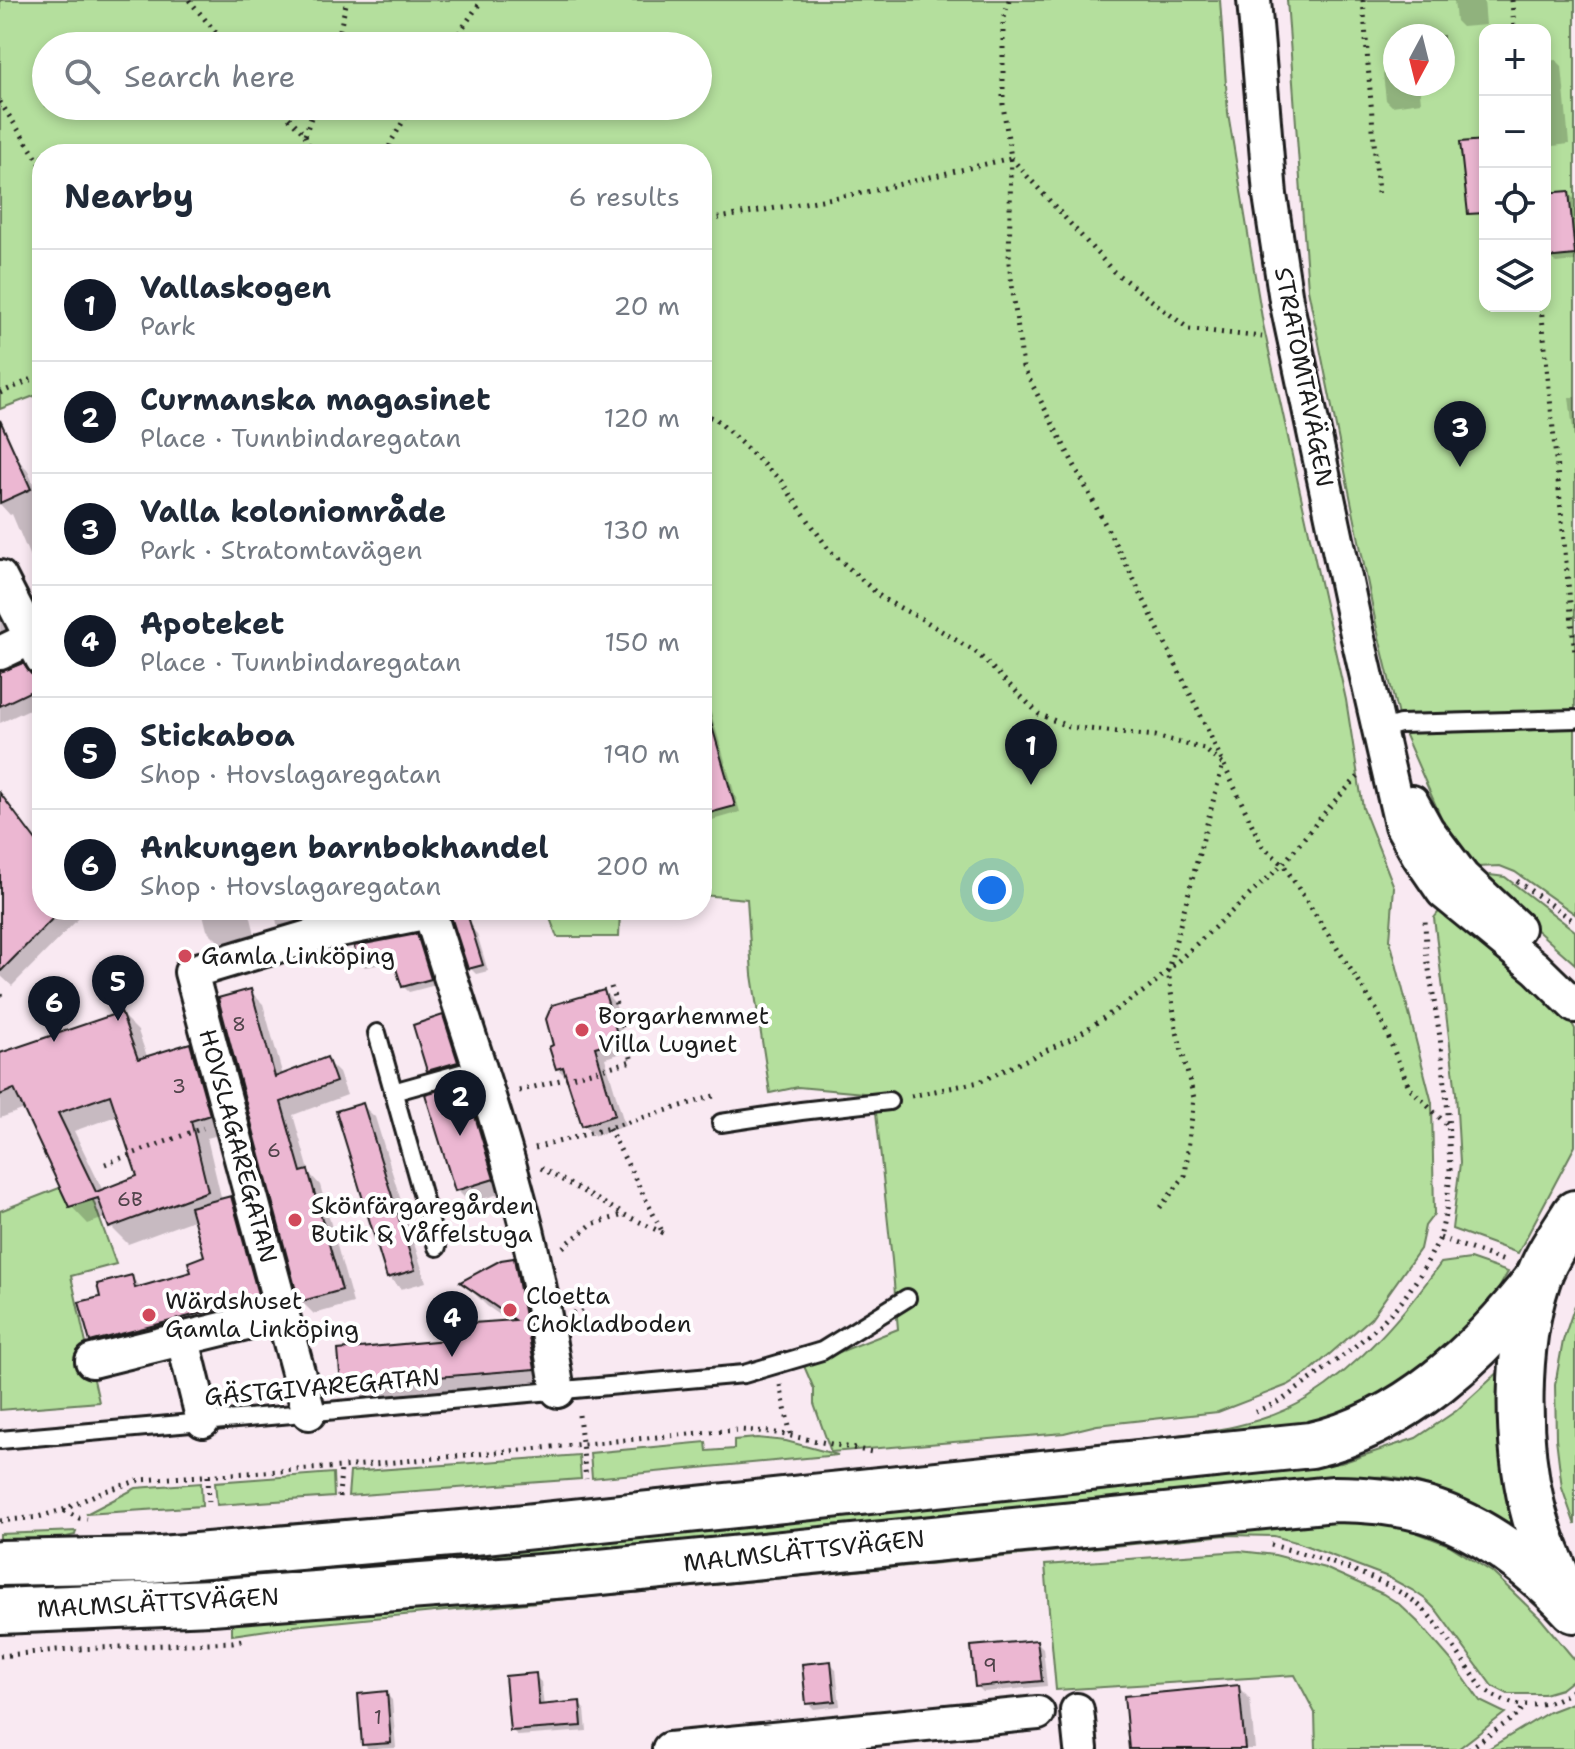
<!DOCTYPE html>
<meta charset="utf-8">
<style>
body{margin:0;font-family:"Shantell Sans",sans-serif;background:#f2f2f3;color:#1f2937}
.controls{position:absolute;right:24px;top:24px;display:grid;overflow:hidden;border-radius:16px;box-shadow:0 4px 12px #0003}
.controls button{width:72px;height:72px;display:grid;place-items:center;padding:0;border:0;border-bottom:2px solid #e0e1e3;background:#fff;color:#1f2937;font:40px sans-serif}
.compass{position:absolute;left:1383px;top:24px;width:72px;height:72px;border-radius:50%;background:#fff;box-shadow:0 4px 12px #0003;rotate:187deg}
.you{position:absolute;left:992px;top:890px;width:28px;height:28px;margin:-20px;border:6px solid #fff;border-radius:50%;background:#1a73e8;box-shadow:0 0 0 12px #1a73e833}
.badge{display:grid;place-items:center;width:52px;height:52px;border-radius:50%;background:#111827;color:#fff;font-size:26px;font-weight:700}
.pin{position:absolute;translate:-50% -66px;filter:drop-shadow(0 2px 4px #0008)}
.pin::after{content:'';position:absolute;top:42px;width:28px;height:24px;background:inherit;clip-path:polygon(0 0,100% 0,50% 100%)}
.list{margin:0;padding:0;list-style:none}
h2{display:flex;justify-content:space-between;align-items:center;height:104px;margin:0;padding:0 32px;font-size:34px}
h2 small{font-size:26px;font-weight:400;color:#747a83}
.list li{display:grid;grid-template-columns:52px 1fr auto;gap:24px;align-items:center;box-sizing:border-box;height:112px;padding:0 32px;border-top:2px solid #e0e1e3}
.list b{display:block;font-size:30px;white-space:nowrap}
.list p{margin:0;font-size:26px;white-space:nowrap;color:#747a83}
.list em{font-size:26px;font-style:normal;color:#747a83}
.icon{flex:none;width:44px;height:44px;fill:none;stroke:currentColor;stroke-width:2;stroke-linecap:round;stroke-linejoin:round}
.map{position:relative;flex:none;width:1575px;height:1749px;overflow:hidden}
.search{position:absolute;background:#fff;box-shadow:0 4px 12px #0003;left:32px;top:32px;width:680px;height:88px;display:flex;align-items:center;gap:20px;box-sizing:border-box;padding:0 28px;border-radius:44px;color:#747a83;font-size:30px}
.panel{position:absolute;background:#fff;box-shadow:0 4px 12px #0003;left:32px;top:144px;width:680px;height:776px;border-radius:32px}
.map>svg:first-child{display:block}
</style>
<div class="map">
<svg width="1575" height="1749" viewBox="0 0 1575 1749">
<rect width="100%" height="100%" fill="#f9e9f2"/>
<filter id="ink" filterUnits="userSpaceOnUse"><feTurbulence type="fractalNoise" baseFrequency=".0125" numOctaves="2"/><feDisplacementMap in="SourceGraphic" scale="16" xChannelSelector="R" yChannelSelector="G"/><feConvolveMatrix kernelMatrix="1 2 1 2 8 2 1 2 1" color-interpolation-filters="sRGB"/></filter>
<g filter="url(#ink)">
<!-- green -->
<g fill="#b4df9d" stroke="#687e5c" stroke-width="2" fill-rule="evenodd">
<path d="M0,0H1220L1228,113L1263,324L1346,700L1363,808L1394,887L1390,940L1432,1103L1434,1214L1425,1226L1420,1249L1371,1318L1308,1373L1288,1385L1218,1412L1097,1425L1064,1433L831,1452L814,1404V1389L804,1366L898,1329L892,1260L874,1094L798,1087L770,1093L752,975L747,899L702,895V154H42V393L0,409ZM46,46H698V106H46Z"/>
<path d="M1287,0H1575V914L1515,872L1500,866L1477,867L1443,822L1400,724L1377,629L1308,289ZM1485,30H1545V306H1485ZM1395,36H1443V84H1395Z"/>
<path d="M1490,875L1505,877L1575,931V964L1481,881Z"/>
<path d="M1444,905L1561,1004L1575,1029V1146L1518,1253L1452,1229L1460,1163L1456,1093L1434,918Z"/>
<path d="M547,910H620L619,937H557Z"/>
<path d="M85,1178L116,1264L71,1276L99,1402L0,1410V1211Z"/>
<path d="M1470,1259L1508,1272L1484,1315L1425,1373L1313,1428L967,1466L966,1458C1021,1452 1076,1446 1131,1440C1191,1433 1255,1431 1308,1398C1362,1364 1404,1314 1441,1263Z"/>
<path d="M1575,1305V1525L1562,1488L1556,1438L1555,1385L1563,1341Z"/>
<path d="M1502,1369L1523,1534C1483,1506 1436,1482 1386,1477C1372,1476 1357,1478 1343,1479L360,1575L0,1594V1582L750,1524L1341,1463L1416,1438L1456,1411Z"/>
<path d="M757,1438L786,1441L838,1455L592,1478L590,1453L706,1442L707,1451L734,1449V1440Z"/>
<path d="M579,1455L581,1479L348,1496L350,1472Z"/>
<path d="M333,1473L334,1497L217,1505L215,1482Z"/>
<path d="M201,1483L202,1506L86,1514L136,1488Z"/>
<path d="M1324,1520L1402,1527L1449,1545L1492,1572L1541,1619L1575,1660V1678L1561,1689L1544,1694H1508L1492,1686L1437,1611L1425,1599L1412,1590L1388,1577L1299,1543L1274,1536L1226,1535L302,1625L232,1635V1620Z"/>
<path d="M76,1531L75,1535L33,1545L0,1548V1534Z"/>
<path d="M1240,1551L1275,1555L1325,1568L1383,1594L1399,1604L1418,1622L1452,1661L1480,1701L1505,1713L1458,1749H1316L1315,1713L1295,1675L1056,1690L1045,1565Z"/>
<path d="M1575,1702V1749H1488L1549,1712Z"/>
</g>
<!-- shadow -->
<g fill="#0003" fill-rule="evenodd">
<path d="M1454,0H1484L1486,25L1462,27L1456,21Z"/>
<path d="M1556,60L1562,66L1569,144L1545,147V61Z"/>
<path d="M1395,73V84H1419L1421,102L1392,106L1386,100L1383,74Z"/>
<path d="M255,148L261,154H241Z"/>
<path d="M1568,193L1574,199L1575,261L1556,263L1550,257L1545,215V195Z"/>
<path d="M1569,397H1575V447Z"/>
<path d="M15,457L27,469L42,504V575L35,569L12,514L10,515L0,504V464Z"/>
<path d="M0,619L8,627L15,641L0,650Z"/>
<path d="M0,674L42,680V703L0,723Z"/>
<path d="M702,682L740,812L702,823Z"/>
<path d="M42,874V910H87L12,986L0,975V918Z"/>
<path d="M202,910H249L255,934L220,943L207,930Z"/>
<path d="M282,910H395L294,941L277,924L275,912Z"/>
<path d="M471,928L477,934L488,971L476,974L470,968Z"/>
<path d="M416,936L422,942L436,985L409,992L403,986L396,962L365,967L359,961Z"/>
<path d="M250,991L263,1004L283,1076L326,1060L339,1073L347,1095L293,1115L310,1174L320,1185L353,1303L314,1314L301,1301Z"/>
<path d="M604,992L615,1003L629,1051L605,1058L625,1126L595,1136L584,1125L570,1081L557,1068Z"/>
<path d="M121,1014L138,1031L148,1059L190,1046L207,1063L226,1133L207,1138L222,1201L231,1199L251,1218L277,1318L111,1361L92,1341L103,1298L131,1277L142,1288L193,1273L206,1258L196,1219L128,1244L111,1227L107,1217L88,1224L71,1206L25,1109L0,1118V1055ZM119,1115L140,1177L103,1191L74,1131Z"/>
<path d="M442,1017L448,1023L463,1068L435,1076L429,1070Z"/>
<path d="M464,1086L477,1099L505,1192L470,1203L457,1190Z"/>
<path d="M362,1105L375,1117L426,1282L401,1289L389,1277Z"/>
<path d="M513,1260L538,1285L559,1393L368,1409L343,1384L448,1341L510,1322L487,1306L463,1282Z"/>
<path d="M1037,1642L1043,1648L1047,1686L983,1692L977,1686Z"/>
<path d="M830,1663L836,1669L840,1706L814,1709L808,1703Z"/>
<path d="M535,1676L541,1682L544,1707L579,1704L585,1710L587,1731L518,1736L512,1730Z"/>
<path d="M1238,1687L1250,1699L1255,1749H1132Z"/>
<path d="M386,1694L392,1700L396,1748L368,1749L364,1744Z"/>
</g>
<!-- building -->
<g fill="#ecb7d2" stroke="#1c1c1c" stroke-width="2" fill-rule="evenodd">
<path d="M1485,140V213L1468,214L1460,142Z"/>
<path d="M1569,191L1575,255L1545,258V193Z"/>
<path d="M0,420L31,489L0,503Z"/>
<path d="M23,663L31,674L40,678L42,686L0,706V672Z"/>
<path d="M709,716L735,806L702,815V717Z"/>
<path d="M0,793L42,849V910H61L0,972Z"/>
<path d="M449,910H466L483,965L468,969Z"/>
<path d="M417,934L431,979L402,987L392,956L357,962L354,946Z"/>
<path d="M251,989L275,1077L327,1057L336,1082L281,1102L301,1172L308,1170L342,1290L299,1302L218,998Z"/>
<path d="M604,990L619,1040L595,1047L615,1115L582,1126L563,1067L556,1069L549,1047L553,1045L546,1019L552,1005Z"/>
<path d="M121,1012L138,1059L190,1043L210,1115L191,1121L208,1191L109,1228L98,1198L69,1207L14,1089L0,1095V1053ZM110,1095L137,1176L96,1192L58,1113Z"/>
<path d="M443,1015L458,1062L427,1071L413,1025Z"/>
<path d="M465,1083L494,1179L455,1191L425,1094Z"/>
<path d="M363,1103L415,1270L387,1278L336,1111Z"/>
<path d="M231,1196L259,1298L90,1342L79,1302L100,1297L97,1284L132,1275L135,1288L191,1272L188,1262L204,1256L190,1207Z"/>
<path d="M514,1258L535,1369L341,1385L338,1350L446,1340L445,1325L515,1320L460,1282L501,1260Z"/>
<path d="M1037,1640L1042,1681L975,1687L971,1646Z"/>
<path d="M831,1661L835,1701L806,1704L802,1664Z"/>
<path d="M536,1673L539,1705L580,1701L582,1726L510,1731L505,1676Z"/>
<path d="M1239,1685L1245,1749H1129L1124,1696Z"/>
<path d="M387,1691L391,1743L362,1745L358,1694Z"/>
</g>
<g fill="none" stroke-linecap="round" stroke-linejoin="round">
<!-- lane casing -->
<g stroke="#1c1c1c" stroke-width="22">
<g id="lane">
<path d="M1379,730L1400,724L1575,719"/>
<path d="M377,1033L437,1247"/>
<path d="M393,1092L479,1068"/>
<path d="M721,1123L801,1111L889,1101"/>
<path d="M0,1440L744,1374L822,1351L907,1298"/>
</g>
</g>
<!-- street casing -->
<g stroke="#1c1c1c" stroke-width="38">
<g id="street">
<path d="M1254,0L1270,195L1286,300L1357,634L1401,825L1419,857L1443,892L1536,968L1575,1006"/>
<path d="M0,577L42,659"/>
<path d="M0,653L42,633"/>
<path d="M1412,802L1427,829L1463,877L1518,928"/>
<path d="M429,910C462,1016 500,1122 527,1230C540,1283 549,1337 558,1391"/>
<path d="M183,1340L203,1421"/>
<path d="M92,1361L283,1314"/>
<path d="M309,1413L191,972L315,935L429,912"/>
<path d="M1077,1710L1081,1749"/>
<path d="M669,1749L1038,1713"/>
</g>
</g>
<!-- secondary casing -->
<g stroke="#1c1c1c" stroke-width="50">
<g id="secondary">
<path d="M0,1563L149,1560L485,1531L1311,1445C1404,1424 1481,1352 1537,1279"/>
<path d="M1564,1592C1552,1564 1539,1536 1532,1506C1516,1440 1516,1347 1537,1282C1544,1258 1562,1234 1575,1213"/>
<path d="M0,1611L211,1602L580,1574L1334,1499C1365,1499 1396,1502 1426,1510C1482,1526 1535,1568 1574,1610"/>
</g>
</g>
<!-- path -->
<g stroke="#1c1c1c" stroke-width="5" stroke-dasharray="2 6" stroke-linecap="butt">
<path d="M189,0L227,46"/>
<path d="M1009,0L1003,20V105L1011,158L1009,263L1023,367L1129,570L1200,714L1262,846L1283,864L1378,1012L1409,1087L1448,1126"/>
<path d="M1363,0L1378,193"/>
<path d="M1512,0L1514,30"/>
<path d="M336,46L347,0"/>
<path d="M450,46L482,0"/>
<path d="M0,102L42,166"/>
<path d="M278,106L305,135L312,154"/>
<path d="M305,135L315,106"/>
<path d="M387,154L391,142L412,106"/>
<path d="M1011,158L1113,271L1189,329L1262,337"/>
<path d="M702,221L867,192L1011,158"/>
<path d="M1541,306L1575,654"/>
<path d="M0,393L42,375"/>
<path d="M702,414L716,419L781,481L829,550L883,599L922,619L977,653L1039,714L1069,727L1155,736L1204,749L1223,764L1168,970L1176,1028L1194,1098L1185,1176L1158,1210"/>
<path d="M1517,881L1575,922"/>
<path d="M0,995L4,1000"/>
<path d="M519,1091L632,1061L610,983"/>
<path d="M911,1096L979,1082L1075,1037L1150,987L1283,864L1331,805L1358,777"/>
<path d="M609,1128L663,1233"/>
<path d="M535,1148L609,1128L714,1096"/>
<path d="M105,1164L203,1128"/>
<path d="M541,1168L625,1215L663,1233"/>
<path d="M1440,1238L1507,1262"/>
<path d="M563,1247L592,1224L624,1215"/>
<path d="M573,1313L588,1311"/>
<path d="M780,1385L791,1436"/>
<path d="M1255,1412L1282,1400L1317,1375L1352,1349L1378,1326L1402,1301L1420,1275L1440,1238L1447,1206L1450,1171L1448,1112L1440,1037L1426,951L1425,918"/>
<path d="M579,1415L586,1479"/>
<path d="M208,1476L209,1505"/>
<path d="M339,1497L341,1467"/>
<path d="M64,1511L79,1518L87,1519"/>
<path d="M0,1521L38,1517L63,1510L99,1493L140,1480L341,1467L711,1432L739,1430L771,1432L872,1452"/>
<path d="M1271,1545C1312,1555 1395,1580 1424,1610C1446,1633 1464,1663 1483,1689C1514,1711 1544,1710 1575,1689"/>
<path d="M0,1656L56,1650L232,1642L246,1639"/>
<path d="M1469,1749L1516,1716L1525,1706"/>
</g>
<!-- lane -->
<use href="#lane" stroke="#fff" stroke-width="16"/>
<!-- street -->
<use href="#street" stroke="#fff" stroke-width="32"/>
<!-- secondary -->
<use href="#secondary" stroke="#fff" stroke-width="44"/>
</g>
</g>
<!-- markers -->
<g fill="#d1495b" stroke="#fff" stroke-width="3">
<circle cx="185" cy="956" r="8"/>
<circle cx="582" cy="1030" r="8"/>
<circle cx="295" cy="1220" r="8"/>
<circle cx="510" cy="1310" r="8"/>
<circle cx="149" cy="1315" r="8"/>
</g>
<g text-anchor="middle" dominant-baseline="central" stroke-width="8" stroke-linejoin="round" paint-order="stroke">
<!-- number labels -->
<g font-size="20" fill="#50434a">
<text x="239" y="1024">8</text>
<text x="179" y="1086">3</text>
<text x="274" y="1150">6</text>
<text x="130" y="1199">6B</text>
<text x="990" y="1665">9</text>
<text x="378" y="1717">1</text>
</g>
<!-- street labels -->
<g font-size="24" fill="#1c1c1c" stroke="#fff">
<text transform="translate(1304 377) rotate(79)">STRATOMTAVÄGEN</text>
<text transform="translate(238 1146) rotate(75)">HOVSLAGAREGATAN</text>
<text transform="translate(322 1387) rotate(-5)">GÄSTGIVAREGATAN</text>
<text transform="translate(804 1551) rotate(-6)">MALMSLÄTTSVÄGEN</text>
<text transform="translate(158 1603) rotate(-3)">MALMSLÄTTSVÄGEN</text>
</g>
<!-- poi labels -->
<g font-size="24" fill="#1c1c1c" stroke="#fff" text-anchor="start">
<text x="201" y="956">Gamla Linköping</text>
<text x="598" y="1016">Borgarhemmet<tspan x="598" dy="28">Villa Lugnet</tspan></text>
<text x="311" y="1206">Skönfärgaregården<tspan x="311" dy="28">Butik &amp; Våffelstuga</tspan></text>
<text x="526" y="1296">Cloetta<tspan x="526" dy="28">Chokladboden</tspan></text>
<text x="165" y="1301">Wärdshuset<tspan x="165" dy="28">Gamla Linköping</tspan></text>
</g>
</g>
</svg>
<div class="controls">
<button>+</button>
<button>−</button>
<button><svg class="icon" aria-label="locate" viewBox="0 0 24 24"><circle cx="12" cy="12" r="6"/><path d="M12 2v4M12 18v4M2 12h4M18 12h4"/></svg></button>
<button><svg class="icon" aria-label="layers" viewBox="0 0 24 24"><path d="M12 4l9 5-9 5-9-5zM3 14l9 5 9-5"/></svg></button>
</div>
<svg class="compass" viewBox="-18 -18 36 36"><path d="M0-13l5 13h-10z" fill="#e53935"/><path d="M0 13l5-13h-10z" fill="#747a83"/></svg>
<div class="you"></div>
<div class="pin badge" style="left:1031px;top:785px">1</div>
<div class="pin badge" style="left:460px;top:1136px">2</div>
<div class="pin badge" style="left:1460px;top:467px">3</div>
<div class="pin badge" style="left:452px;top:1357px">4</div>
<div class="pin badge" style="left:118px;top:1021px">5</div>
<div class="pin badge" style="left:54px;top:1042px">6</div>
<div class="search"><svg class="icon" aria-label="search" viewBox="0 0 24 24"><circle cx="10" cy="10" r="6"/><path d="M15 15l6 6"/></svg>Search here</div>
<section class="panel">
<h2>Nearby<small>6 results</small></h2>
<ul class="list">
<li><span class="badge">1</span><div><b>Vallaskogen</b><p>Park</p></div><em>20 m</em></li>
<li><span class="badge">2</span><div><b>Curmanska magasinet</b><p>Place · Tunnbindaregatan</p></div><em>120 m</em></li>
<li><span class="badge">3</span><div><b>Valla koloniområde</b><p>Park · Stratomtavägen</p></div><em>130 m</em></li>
<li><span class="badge">4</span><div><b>Apoteket</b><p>Place · Tunnbindaregatan</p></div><em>150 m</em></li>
<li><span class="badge">5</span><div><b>Stickaboa</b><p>Shop · Hovslagaregatan</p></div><em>190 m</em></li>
<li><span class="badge">6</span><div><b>Ankungen barnbokhandel</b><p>Shop · Hovslagaregatan</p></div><em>200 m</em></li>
</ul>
</section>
</div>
